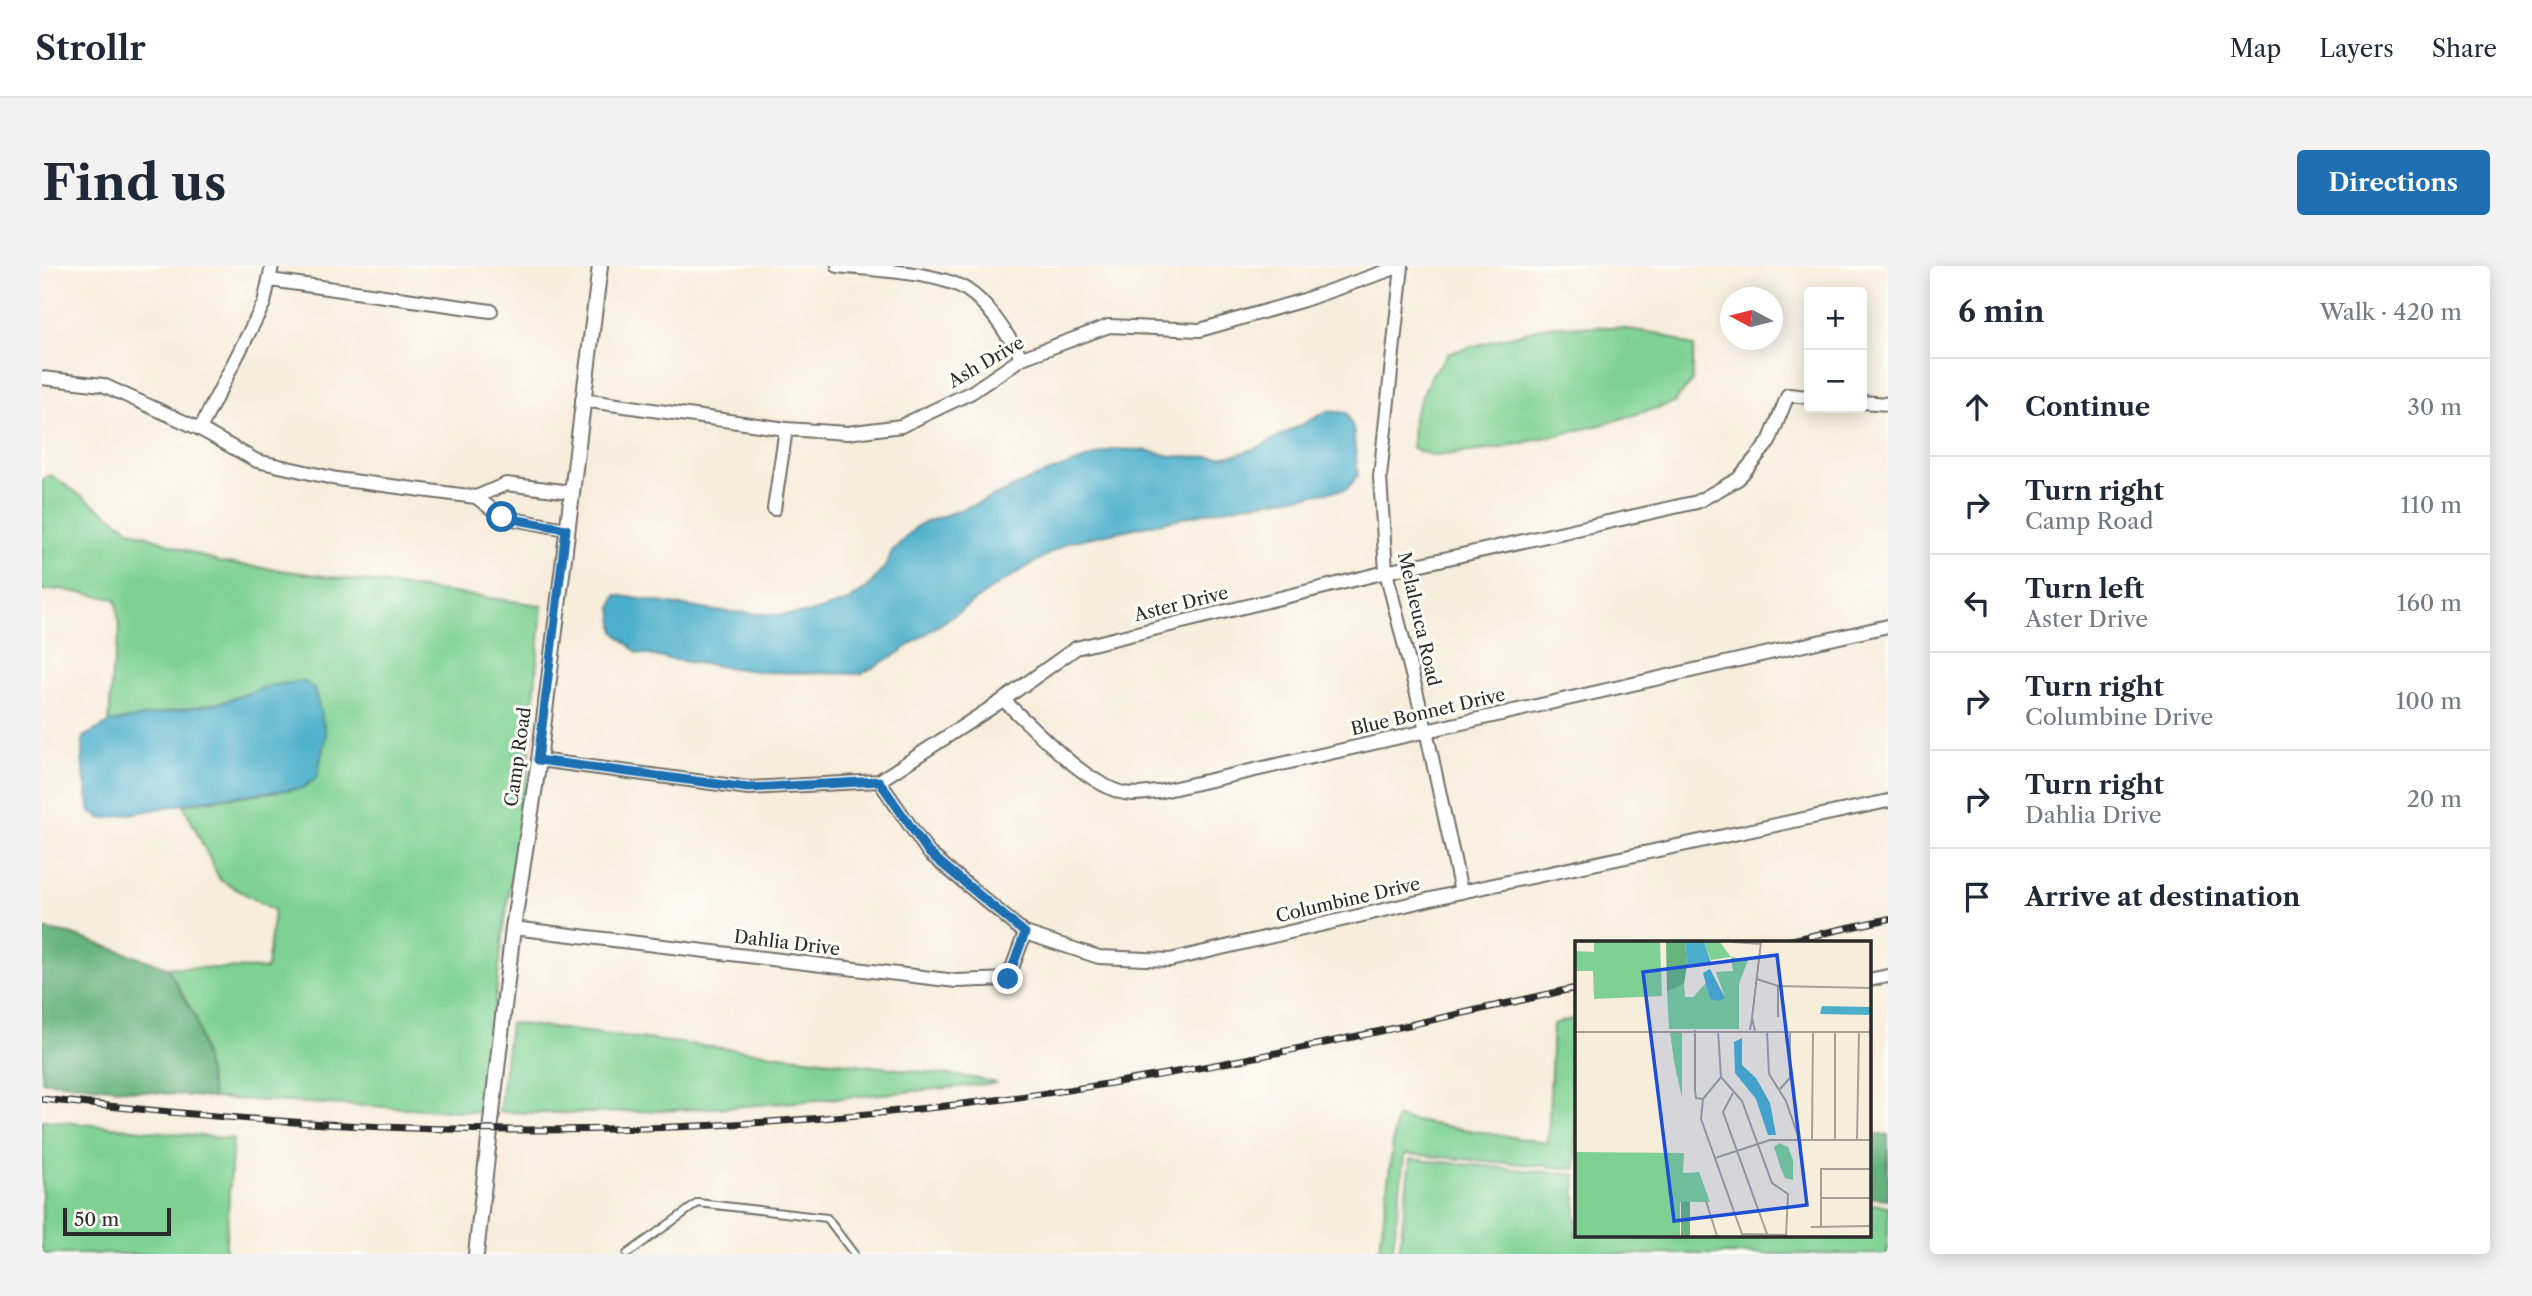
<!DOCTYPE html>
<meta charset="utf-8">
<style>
body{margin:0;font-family:"Libre Caslon Text",serif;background:#f2f2f3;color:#1f2937}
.controls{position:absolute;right:21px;top:21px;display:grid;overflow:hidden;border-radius:7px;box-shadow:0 4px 18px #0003}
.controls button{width:63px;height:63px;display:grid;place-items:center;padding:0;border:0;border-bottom:2px solid #e0e1e3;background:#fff;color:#1f2937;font:35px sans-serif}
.compass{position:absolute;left:1678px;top:21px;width:63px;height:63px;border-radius:50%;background:#fff;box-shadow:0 4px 18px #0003;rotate:277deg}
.scale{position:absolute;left:21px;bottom:18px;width:108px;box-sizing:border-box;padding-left:7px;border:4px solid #2b2b2b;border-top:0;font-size:19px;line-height:24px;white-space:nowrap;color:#2b2b2b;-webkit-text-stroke:5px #fdfcf7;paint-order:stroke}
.stop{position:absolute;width:21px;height:21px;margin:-16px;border:5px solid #1f6fb2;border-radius:50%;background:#fff}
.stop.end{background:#1f6fb2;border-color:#fff;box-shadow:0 2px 7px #0008}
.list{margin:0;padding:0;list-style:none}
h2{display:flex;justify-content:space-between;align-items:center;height:91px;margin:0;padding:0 28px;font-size:30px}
h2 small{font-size:23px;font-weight:400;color:#747a83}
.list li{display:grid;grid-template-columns:46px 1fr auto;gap:21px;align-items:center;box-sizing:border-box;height:98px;padding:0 28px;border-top:2px solid #e0e1e3}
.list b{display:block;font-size:26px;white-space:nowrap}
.list p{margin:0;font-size:23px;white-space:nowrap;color:#747a83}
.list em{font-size:23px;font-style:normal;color:#747a83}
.icon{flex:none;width:38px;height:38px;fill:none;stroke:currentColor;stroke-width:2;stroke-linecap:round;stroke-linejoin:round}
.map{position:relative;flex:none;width:1846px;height:988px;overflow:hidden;border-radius:7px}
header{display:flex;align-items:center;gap:42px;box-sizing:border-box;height:98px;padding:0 35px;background:#fff;border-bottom:2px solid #e0e1e3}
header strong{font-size:33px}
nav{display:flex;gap:38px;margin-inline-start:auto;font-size:24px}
.intro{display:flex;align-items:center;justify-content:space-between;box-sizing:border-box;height:168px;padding:0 42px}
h1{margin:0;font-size:49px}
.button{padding:18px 32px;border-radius:7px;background:#1f6fb2;color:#fff;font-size:24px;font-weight:700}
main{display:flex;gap:42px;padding:0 42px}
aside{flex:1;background:#fff;border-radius:7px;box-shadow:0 4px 18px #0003}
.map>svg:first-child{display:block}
</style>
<header>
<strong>Strollr</strong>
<nav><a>Map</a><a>Layers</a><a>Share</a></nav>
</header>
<div class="intro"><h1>Find us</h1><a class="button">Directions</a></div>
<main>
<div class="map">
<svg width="1846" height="988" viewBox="0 0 1846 988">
<rect width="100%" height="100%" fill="#fdfcf7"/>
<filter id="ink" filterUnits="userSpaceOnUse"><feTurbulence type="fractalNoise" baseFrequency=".0143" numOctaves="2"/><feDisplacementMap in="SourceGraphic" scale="14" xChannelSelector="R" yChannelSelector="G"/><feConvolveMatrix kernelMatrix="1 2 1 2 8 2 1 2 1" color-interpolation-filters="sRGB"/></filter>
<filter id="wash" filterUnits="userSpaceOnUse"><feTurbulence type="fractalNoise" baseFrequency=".00686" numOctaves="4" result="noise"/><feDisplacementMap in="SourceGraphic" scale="28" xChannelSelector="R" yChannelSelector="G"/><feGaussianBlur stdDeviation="1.57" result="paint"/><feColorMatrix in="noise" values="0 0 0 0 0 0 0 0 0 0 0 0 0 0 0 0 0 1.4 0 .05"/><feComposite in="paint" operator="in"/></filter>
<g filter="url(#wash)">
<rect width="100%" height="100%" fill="#f7eddb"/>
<!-- green -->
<g fill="#7ed193" stroke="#547e5f" stroke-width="2">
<path d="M1506,60L1571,61L1619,68L1652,81L1650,115L1632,137L1558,159L1454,183L1391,190L1370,182L1371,151L1389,110L1407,87Z"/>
<path d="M9,209L89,264L177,296L500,339L486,507L462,661L440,846L171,832L154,752L125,701L225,703L232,644L178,614L141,538L238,525L228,420L181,436L67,457L70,407L78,366L74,333L17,323L0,325V214Z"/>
<path d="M1534,752V903L1364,888L1362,891L1350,988H1337L1354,852L1506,877L1511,758Z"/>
<path d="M468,757L932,812L955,817C789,833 624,852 457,846Z"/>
<path d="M0,854L191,873L183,988H0Z"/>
<path d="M1368,893L1534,909V969H1827V938L1846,940V988H1357Z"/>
</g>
<!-- forest -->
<g fill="#66b37d" stroke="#486f54" stroke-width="2">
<path d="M0,663L28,668L125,701L154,752L171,832L0,815Z"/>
<path d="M1827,867L1846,869V933L1827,931Z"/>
</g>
<!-- water -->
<g fill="#4bafcb" stroke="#3b6d7b" stroke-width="2">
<path d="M1285,145L1305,147L1311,162L1316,209L1305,223L1201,239L1027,276L957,318L855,388L819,408L720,406L625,393L595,386L573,366L570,341L574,329L674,345L735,349L768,347L806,335L825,322L843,301L850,285L876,259L934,238L999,209L1072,183L1102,184L1130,190L1175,191L1197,188L1219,180Z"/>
<path d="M262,415L272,423L284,468L275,511L261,522L169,533L61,553L48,546L40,494L41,471L67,457L181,436L228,420Z"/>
</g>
</g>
<g filter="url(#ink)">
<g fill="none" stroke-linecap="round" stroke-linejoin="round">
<!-- service casing -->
<g stroke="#726f69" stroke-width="10">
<path id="service" d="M585,988L656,937L785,952L812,988"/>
</g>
<!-- minor casing -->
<g stroke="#726f69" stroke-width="16">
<g id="minor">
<path d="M796,0C830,4 897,6 925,24C948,39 965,69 980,92"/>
<path d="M1360,0L1338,211L1344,306L1384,464L1419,626"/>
<path d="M228,14L449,45"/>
<path d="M0,112L61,119L158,163L215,195L295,213L434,231"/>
<path d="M540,134L744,163L805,167L859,160L930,126L980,92L1067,60L1158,64L1262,34L1359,0"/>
<path d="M1820,136L1846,138"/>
<path d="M158,163L222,37L230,0"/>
<path d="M732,243L744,163"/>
<path d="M524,263L460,251L434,231L464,218L529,226"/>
<path d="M961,434C994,463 1036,512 1078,526C1090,530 1103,527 1116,526L1846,360"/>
<path d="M497,494L707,522L837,515L961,434L1034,382L1344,306L1655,236L1696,213L1727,176L1746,129L1767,131"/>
<path d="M837,515L887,587L983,667L1057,691L1128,694L1419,626L1846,535"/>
<path d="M471,662L914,715L966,713L983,667"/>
<path d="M1827,714L1846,710"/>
</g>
</g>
<!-- tertiary casing -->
<g stroke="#726f69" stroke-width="18">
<path id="tertiary" d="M434,988L471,662L497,494L558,0"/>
</g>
<!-- service -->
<use href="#service" stroke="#fff" stroke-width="6"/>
<!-- minor -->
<use href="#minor" stroke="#fff" stroke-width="12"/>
<!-- tertiary -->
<use href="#tertiary" stroke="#fff" stroke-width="14"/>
<!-- rail casing -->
<g stroke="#2b2b2b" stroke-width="7">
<g id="rail">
<path d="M1741,676L1846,653"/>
<path d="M0,833C101,844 201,854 302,859C521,871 744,861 962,833C1155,808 1345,764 1534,722"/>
</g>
</g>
<!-- rail -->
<use href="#rail" stroke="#fdfcf7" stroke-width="4.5" stroke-dasharray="13" stroke-linecap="butt"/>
</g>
</g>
<g fill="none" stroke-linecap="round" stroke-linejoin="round" filter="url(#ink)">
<!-- route -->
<path stroke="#1f6fb2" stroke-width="9" d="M460,251L524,263L496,494L706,522L837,515L887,587L983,667L966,713"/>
</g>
<g text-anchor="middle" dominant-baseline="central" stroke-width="6" stroke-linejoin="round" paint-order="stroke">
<!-- street labels -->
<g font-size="18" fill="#2b2b2b" stroke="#fdfcf7">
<text transform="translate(944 96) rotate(-30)">Ash Drive</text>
<text transform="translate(1139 338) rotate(-14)">Aster Drive</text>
<text transform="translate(1377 353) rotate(77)">Melaleuca Road</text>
<text transform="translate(1386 446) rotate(-13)">Blue Bonnet Drive</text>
<text transform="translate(476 491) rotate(-82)">Camp Road</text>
<text transform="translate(1306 634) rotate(-13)">Columbine Drive</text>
<text transform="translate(745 677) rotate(7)">Dahlia Drive</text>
</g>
</g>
<!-- overview -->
<g transform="translate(1533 675)">
<rect width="296" height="296" fill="#f7eddb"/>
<path d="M19,1H85L87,55L19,58L18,30H0V10L19,11ZM129,1H145L156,16L173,19L164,43V88H94L92,51L109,43L110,56H118L131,42L135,58L150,57L141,31L158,30L156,16L136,19ZM95,90H107V157L99,121ZM204,202L213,206L218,219V239L210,237L206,228L199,206ZM0,211L109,212L108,232L124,231L135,261H105V295H0Z" fill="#7ed193"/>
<path d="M91,1H110L112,24L109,43L92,51ZM106,260L115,261V295H106Z" fill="#66b37d"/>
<path d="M110,1H129L136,21L112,24ZM135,28L150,57L143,60L135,58L128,32ZM247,65L296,66V74L245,73ZM167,97V124L181,137L195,162L201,194H193L181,158L160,132L159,101Z" fill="#4bafcb"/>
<path fill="none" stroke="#a59f95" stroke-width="2" d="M158,1L186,3M182,38L203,45L296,47M203,76V45M177,77L186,1M120,89V150L121,157L128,158M175,89L177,77L180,90M143,90L146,136L167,160L197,242L213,253L211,294L167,293L126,178L128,158L146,136M192,90L194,133L211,160L224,198M0,91H296M205,148L215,137V90M158,152L148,171L192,293M237,198L238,90M260,199V90M282,199L284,90M140,217L195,199H296M246,257H296M131,260L142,295M236,286L296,285M246,286V228H296"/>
<path fill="#1d4ed8" fill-opacity="0.15" stroke="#1d4ed8" stroke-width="3.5" d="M202,14L232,264L99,280L68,31Z"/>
<rect width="296" height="296" fill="none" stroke="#2b2b2b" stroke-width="3.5"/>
</g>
</svg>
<div class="controls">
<button>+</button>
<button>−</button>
</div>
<svg class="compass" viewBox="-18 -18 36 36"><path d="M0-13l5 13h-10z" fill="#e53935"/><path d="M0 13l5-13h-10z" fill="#747a83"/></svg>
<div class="scale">50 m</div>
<div class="stop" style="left:460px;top:251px"></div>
<div class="stop end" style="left:966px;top:713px"></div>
</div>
<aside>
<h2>6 min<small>Walk · 420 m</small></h2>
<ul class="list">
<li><svg class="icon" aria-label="ahead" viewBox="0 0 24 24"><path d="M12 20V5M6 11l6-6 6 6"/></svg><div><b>Continue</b></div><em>30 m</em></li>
<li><svg class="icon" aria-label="right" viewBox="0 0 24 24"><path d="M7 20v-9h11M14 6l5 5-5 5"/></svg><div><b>Turn right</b><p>Camp Road</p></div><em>110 m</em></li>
<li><svg class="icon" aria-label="left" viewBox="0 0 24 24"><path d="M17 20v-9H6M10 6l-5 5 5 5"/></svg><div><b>Turn left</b><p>Aster Drive</p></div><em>160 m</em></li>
<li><svg class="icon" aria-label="right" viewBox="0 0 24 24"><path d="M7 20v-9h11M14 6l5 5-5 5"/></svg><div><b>Turn right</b><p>Columbine Drive</p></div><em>100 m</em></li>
<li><svg class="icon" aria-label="right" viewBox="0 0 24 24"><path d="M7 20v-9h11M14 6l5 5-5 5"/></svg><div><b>Turn right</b><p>Dahlia Drive</p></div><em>20 m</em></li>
<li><svg class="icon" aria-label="arrive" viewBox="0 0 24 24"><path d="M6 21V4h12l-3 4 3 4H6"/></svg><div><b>Arrive at destination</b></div></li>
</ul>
</aside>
</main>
